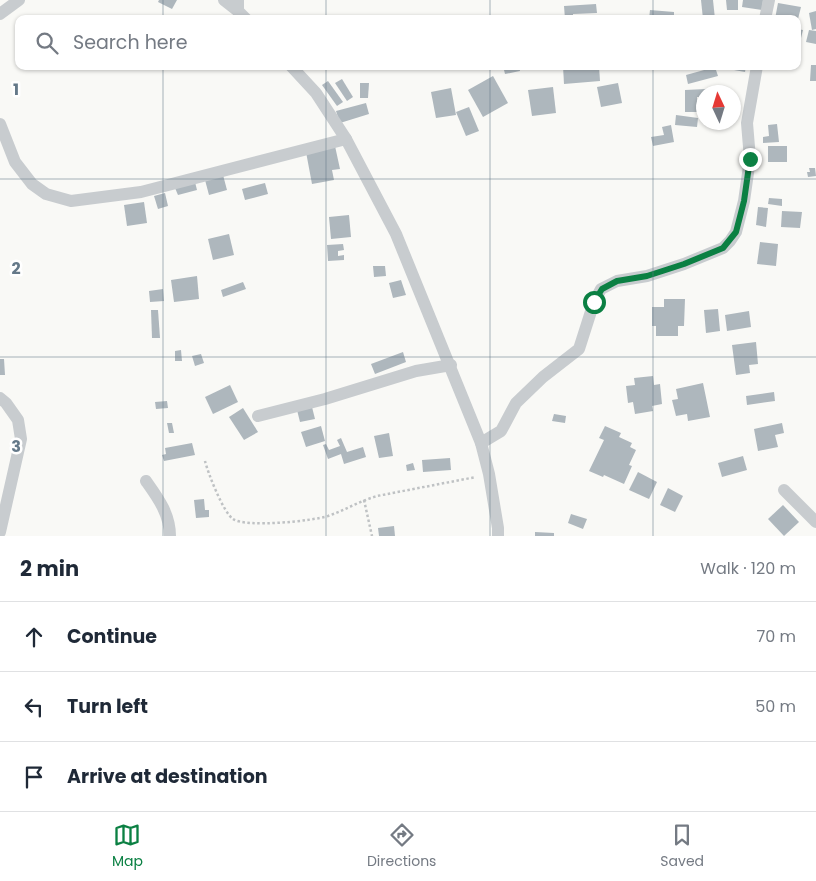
<!DOCTYPE html>
<meta charset="utf-8">
<style>
body{margin:0;font-family:Poppins,sans-serif;background:#f2f2f3;color:#1f2937}
.compass{position:absolute;left:696px;top:85px;width:45px;height:45px;border-radius:50%;background:#fff;box-shadow:0 1px 4px #0004;rotate:356deg}
.stop{position:absolute;width:15px;height:15px;margin:-11px;border:4px solid #0b8043;border-radius:50%;background:#fff}
.stop.end{background:#0b8043;border-color:#fff;box-shadow:0 1px 5px #0008}
.list{margin:0;padding:0;list-style:none}
h2{display:flex;justify-content:space-between;align-items:center;height:65px;margin:0;padding:0 20px;font-size:21px}
h2 small{font-size:16px;font-weight:400;color:#747a83}
.list li{display:grid;grid-template-columns:32px 1fr auto;gap:15px;align-items:center;box-sizing:border-box;height:70px;padding:0 20px;border-top:1px solid #e0e1e3}
.list b{display:block;font-size:19px;white-space:nowrap}
.list em{font-size:16px;font-style:normal;color:#747a83}
.icon{flex:none;width:28px;height:28px;fill:none;stroke:currentColor;stroke-width:2;stroke-linecap:round;stroke-linejoin:round}
.map{position:relative;flex:none;width:816px;height:536px;overflow:hidden}
.search{position:absolute;background:#fff;box-shadow:0 1px 4px #0004;left:15px;right:15px;top:15px;height:55px;display:flex;align-items:center;gap:12px;box-sizing:border-box;padding:0 18px;border-radius:10px;color:#747a83;font-size:19px}
.sheet{height:275px;background:#fff}
nav{display:flex;justify-content:space-around;align-items:center;box-sizing:border-box;height:70px;border-top:1px solid #e0e1e3;background:#fff;font-size:14px;color:#747a83}
nav a{display:grid;justify-items:center;gap:2px}
nav .on{color:#0b8043}
.map>svg:first-child{display:block}
</style>
<div class="map">
<svg width="816" height="536" viewBox="0 0 816 536">
<rect width="100%" height="100%" fill="#f9f9f6"/>
<!-- building -->
<g fill="#aeb7bd">
<path d="M159,0H177L172,9L158,2Z"/>
<path d="M701,0H713L715,19H703Z"/>
<path d="M726,0H738V10H727Z"/>
<path d="M743,0H763L762,10L742,7Z"/>
<path d="M778,3L801,7L798,19H775Z"/>
<path d="M596,4L597,13L573,14V19H565L564,6Z"/>
<path d="M650,10L674,12V19H649Z"/>
<path d="M816,11V29L812,30L809,13Z"/>
<path d="M797,29L803,30L800,42L797,41Z"/>
<path d="M809,30L816,31V44L806,42Z"/>
<path d="M811,65H816V81H810Z"/>
<path d="M503,66H519L520,71L505,74Z"/>
<path d="M563,66H599L600,81L564,84Z"/>
<path d="M734,66H746L745,72L734,70Z"/>
<path d="M715,67L718,76L688,84L686,75Z"/>
<path d="M493,76L508,103L483,117L468,90Z"/>
<path d="M342,79L353,97L347,101L335,83Z"/>
<path d="M328,81L343,102L337,106L322,85Z"/>
<path d="M360,83H369L368,98H360Z"/>
<path d="M618,83L622,103L601,107L597,87Z"/>
<path d="M553,87L556,113L532,116L528,90Z"/>
<path d="M451,88L456,115L436,118L431,92Z"/>
<path d="M706,89V92H704V97H697V112H685V90Z"/>
<path d="M366,103L369,114L340,123L336,111Z"/>
<path d="M469,107L479,131L466,136L456,112Z"/>
<path d="M676,115L698,118L697,127L675,125Z"/>
<path d="M777,124L779,142L763,143V137L769,136L768,125Z"/>
<path d="M671,125L674,142L653,146L651,137L664,135L662,127Z"/>
<path d="M335,146L340,169L332,170L334,180L312,184L306,152Z"/>
<rect x="768" y="146" width="19" height="16"/>
<path d="M809,168H815L816,176L808,177L807,172H810Z"/>
<path d="M223,175L227,190L209,195L205,180Z"/>
<path d="M195,182L197,190L178,195L175,188Z"/>
<path d="M265,183L268,194L245,200L242,189Z"/>
<path d="M165,193L168,206L158,209L154,196Z"/>
<path d="M769,198L782,199V206L768,204Z"/>
<path d="M144,202L147,223L127,226L124,205Z"/>
<path d="M758,207L768,208L766,227L756,225Z"/>
<path d="M782,211L802,212L800,228L781,227Z"/>
<path d="M349,215L351,237L331,239L329,217Z"/>
<path d="M229,234L234,255L213,260L208,239Z"/>
<path d="M760,242L778,244L776,266L757,264Z"/>
<path d="M343,244L344,250L338,251V256L344,255V260L328,261L327,245Z"/>
<path d="M373,266H385L386,276L374,277Z"/>
<path d="M197,276L199,299L174,302L171,280Z"/>
<path d="M401,280L406,295L393,298L389,283Z"/>
<path d="M243,282L246,289L223,297L221,290Z"/>
<path d="M163,289L164,301L150,302L149,291Z"/>
<path d="M664,299H685L684,326H678V336H656V326H652V307H664Z"/>
<path d="M718,309L720,331L706,333L704,310Z"/>
<path d="M151,310H158L160,338H152Z"/>
<path d="M749,311L751,327L727,331L725,315Z"/>
<path d="M756,342L758,364L749,365L750,373L736,375L732,345Z"/>
<path d="M181,350L182,361H175V351Z"/>
<path d="M403,352L406,362L375,374L371,364Z"/>
<path d="M201,354L204,363L195,366L192,356Z"/>
<path d="M0,359H4L5,375H0Z"/>
<path d="M653,376L654,385L660,384L662,404L652,406L653,411L635,414L633,402L628,403L626,386L635,385L634,378Z"/>
<path d="M703,383L710,417L688,421L687,414L676,416L672,400L678,399L676,389Z"/>
<path d="M230,385L238,402L213,414L205,397Z"/>
<path d="M774,392L775,401L747,405L746,396Z"/>
<path d="M167,401L168,408L156,409L155,402Z"/>
<path d="M312,407L315,419L300,422L297,410Z"/>
<path d="M243,408L258,432L244,440L229,417Z"/>
<path d="M554,414L566,416L565,423L552,421Z"/>
<path d="M167,423H172L174,433H169Z"/>
<path d="M782,423L784,433L775,435L778,447L758,451L754,429Z"/>
<path d="M321,426L325,441L306,447L301,432Z"/>
<path d="M605,426L621,433L619,437L632,443L630,447L636,450L629,465L632,466L624,484L604,475L603,477L589,471L604,440L599,438Z"/>
<path d="M389,433L393,456L379,458L374,436Z"/>
<path d="M341,438L347,452L363,447L366,457L344,464L341,454L328,459L323,445L326,444L329,450L340,446L337,440Z"/>
<path d="M192,443L195,455L164,461L162,455L166,454L165,448Z"/>
<path d="M743,456L747,470L722,477L718,463Z"/>
<path d="M450,458L451,470L423,472L422,460Z"/>
<path d="M413,463L415,470L407,471L406,465Z"/>
<path d="M638,472L657,482L649,499L629,490Z"/>
<path d="M668,488L683,496L675,512L660,505Z"/>
<path d="M204,499L205,510H209V517L196,518L194,500Z"/>
<path d="M783,505L799,522L784,536L768,519Z"/>
<path d="M571,514L587,519L583,529L568,523Z"/>
<path d="M394,526L395,536H379L378,528Z"/>
<path d="M535,532L554,533V536H535Z"/>
</g>
<g fill="none" stroke-linecap="round" stroke-linejoin="round">
<!-- path -->
<g stroke="#bfc2c4" stroke-width="2.5" stroke-dasharray="2.5 2.5" stroke-linecap="butt">
<path d="M205,461C208,473 223,512 233,519C246,528 312,521 328,516C345,510 360,501 377,496L476,477"/>
<path d="M364,500L372,536"/>
</g>
<!-- street -->
<g stroke="#c8cccf" stroke-width="12">
<path d="M224,0L238,11"/>
<path d="M238,0V11L246,19"/>
<path d="M0,14L19,0"/>
<path d="M765,19L769,0"/>
<path d="M291,66L316,93L346,139L396,234L481,443L489,474L498,528V536"/>
<path d="M0,124L15,162L32,184L46,194L71,201L141,192L346,139"/>
<path d="M0,398L6,403L18,420L21,439L0,532"/>
<path d="M258,416L325,399L416,371L451,365"/>
<path d="M481,443L501,431L516,403L543,377L579,349L594,302L601,289L617,281L647,276L684,264L723,248L730,241L736,232L744,201L750,159L747,123L757,66"/>
<path d="M146,481C158,498 170,514 170,536"/>
<path d="M784,490L816,522"/>
</g>
</g>
<g fill="none" stroke-linecap="round" stroke-linejoin="round">
<!-- route -->
<path stroke="#0b8043" stroke-width="6" d="M594,302L602,289L617,281L647,276L684,264L723,248L736,232L744,201L750,159"/>
</g>
<!-- grid -->
<path fill="none" stroke="#657989" stroke-width="1" stroke-opacity="0.55" d="M163,0V19M326,0V19M490,0V19M653,0V19M163,66V536M326,66V536M490,66V536M653,66V536M0,179H816M0,357H816"/>
<g font-size="16" text-anchor="middle" font-weight="bold" fill="#657989" stroke="#fff" stroke-width="5" stroke-linejoin="round" paint-order="stroke">
<text x="16" y="95">1</text>
<text x="16" y="274">2</text>
<text x="16" y="452">3</text>
</g>
</svg>
<svg class="compass" viewBox="-18 -18 36 36"><path d="M0-13l5 13h-10z" fill="#e53935"/><path d="M0 13l5-13h-10z" fill="#747a83"/></svg>
<div class="stop" style="left:594px;top:302px"></div>
<div class="stop end" style="left:750px;top:159px"></div>
<div class="search"><svg class="icon" aria-label="search" viewBox="0 0 24 24"><circle cx="10" cy="10" r="6"/><path d="M15 15l6 6"/></svg>Search here</div>
</div>
<section class="sheet">
<h2>2 min<small>Walk · 120 m</small></h2>
<ul class="list">
<li><svg class="icon" aria-label="ahead" viewBox="0 0 24 24"><path d="M12 20V5M6 11l6-6 6 6"/></svg><div><b>Continue</b></div><em>70 m</em></li>
<li><svg class="icon" aria-label="left" viewBox="0 0 24 24"><path d="M17 20v-9H6M10 6l-5 5 5 5"/></svg><div><b>Turn left</b></div><em>50 m</em></li>
<li><svg class="icon" aria-label="arrive" viewBox="0 0 24 24"><path d="M6 21V4h12l-3 4 3 4H6"/></svg><div><b>Arrive at destination</b></div></li>
</ul>
</section>
<nav>
<a class="on"><svg class="icon" aria-label="map" viewBox="0 0 24 24"><path d="M3 6l6-2 6 2 6-2v14l-6 2-6-2-6 2zM9 4v14M15 6v14"/></svg>Map</a>
<a><svg class="icon" aria-label="directions" viewBox="0 0 24 24"><path d="M12 3l9 9-9 9-9-9zM9 14v-3h6M13 9l2 2-2 2"/></svg>Directions</a>
<a><svg class="icon" aria-label="saved" viewBox="0 0 24 24"><path d="M7 4h10v16l-5-4-5 4z"/></svg>Saved</a>
</nav>
